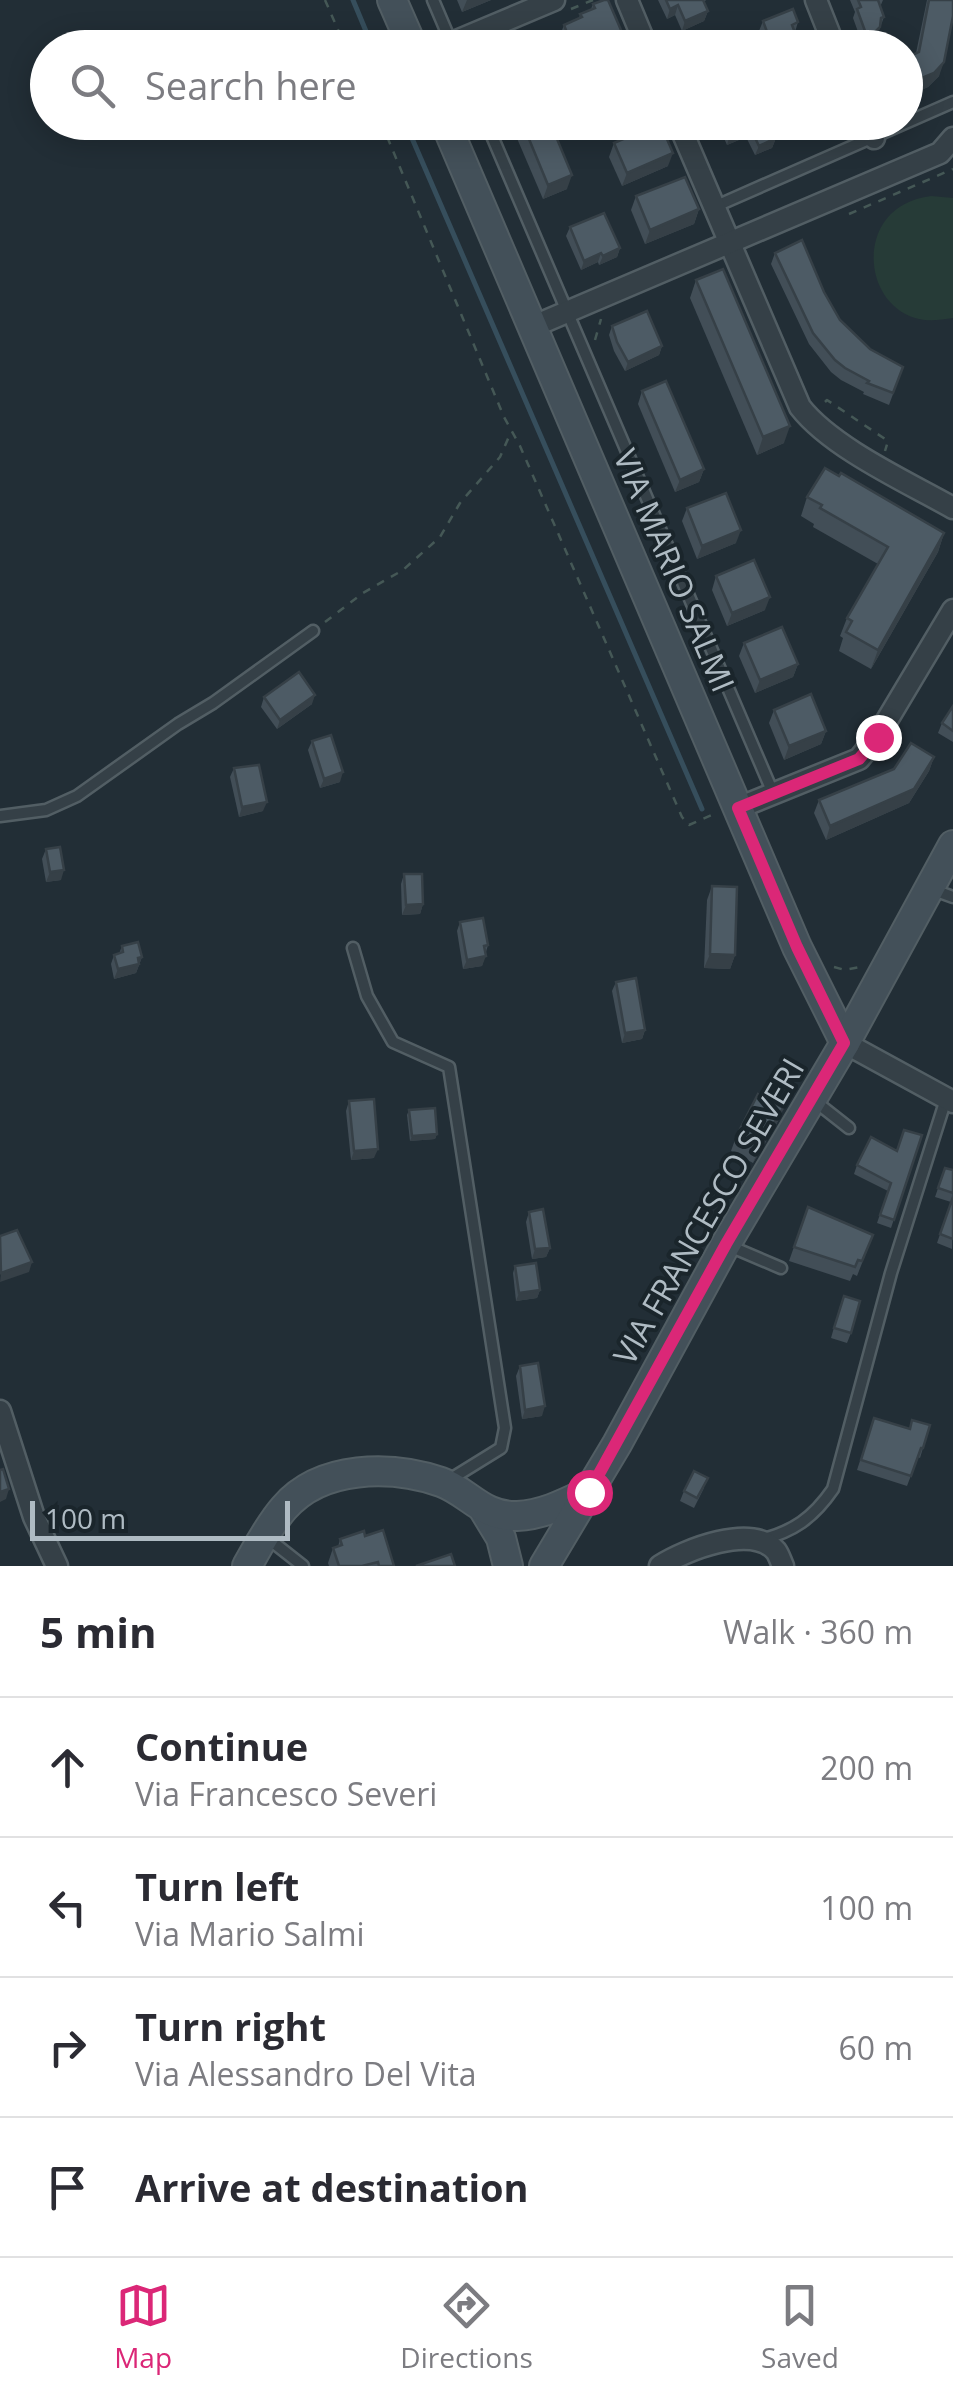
<!DOCTYPE html>
<meta charset="utf-8">
<style>
body{margin:0;font-family:"Open Sans",sans-serif;background:#f7f7f7;color:#2b2b33}
.scale{position:absolute;left:30px;bottom:25px;width:260px;box-sizing:border-box;padding-left:10px;border:5px solid #afbbc3;border-top:0;font-size:28px;line-height:35px;white-space:nowrap;color:#afbbc3;-webkit-text-stroke:8px #1a252b;paint-order:stroke}
.stop{position:absolute;width:30px;height:30px;margin:-22px;border:8px solid #db2777;border-radius:50%;background:#fff}
.stop.end{background:#db2777;border-color:#fff;box-shadow:0 2px 10px #0008}
.list{margin:0;padding:0;list-style:none}
h2{display:flex;justify-content:space-between;align-items:center;height:130px;margin:0;padding:0 40px;font-size:42px}
h2 small{font-size:32px;font-weight:400;color:#7c7c81}
.list li{display:grid;grid-template-columns:65px 1fr auto;gap:30px;align-items:center;box-sizing:border-box;height:140px;padding:0 40px;border-top:2px solid #e1e1e2}
.list b{display:block;font-size:38px;white-space:nowrap}
.list p{margin:0;font-size:32px;white-space:nowrap;color:#7c7c81}
.list em{font-size:32px;font-style:normal;color:#7c7c81}
.icon{flex:none;width:55px;height:55px;fill:none;stroke:currentColor;stroke-width:2;stroke-linecap:round;stroke-linejoin:round}
.map{position:relative;flex:none;width:953px;height:1566px;overflow:hidden}
.search{position:absolute;background:#fff;box-shadow:0 5px 25px #0003;left:30px;right:30px;top:30px;height:110px;display:flex;align-items:center;gap:25px;box-sizing:border-box;padding:0 35px;border-radius:55px;color:#7c7c81;font-size:38px}
.sheet{height:690px;background:#fff}
nav{display:flex;justify-content:space-around;align-items:center;box-sizing:border-box;height:140px;border-top:2px solid #e1e1e2;background:#fff;font-size:28px;color:#7c7c81}
nav a{display:grid;justify-items:center;gap:5px}
nav .on{color:#db2777}
.map>svg:first-child{display:block}
</style>
<div class="map">
<svg width="953" height="1566" viewBox="0 0 953 1566">
<rect width="100%" height="100%" fill="#222e36"/>
<!-- green -->
<path fill="#263b37" d="M931,196L953,198V318C940,320 928,322 915,318C863,301 859,223 909,202C915,199 924,197 931,196Z"/>
<g fill="none" stroke-linecap="round" stroke-linejoin="round">
<!-- stream -->
<g stroke="#364e5c" stroke-width="5">
<path d="M353,0L373,48"/>
<path d="M405,122L702,809"/>
</g>
<!-- lane casing -->
<g stroke="#525e64" stroke-width="15">
<g id="lane">
<path d="M433,0L453,47"/>
<path d="M486,122L773,793"/>
<path d="M714,207L953,102"/>
<path d="M0,816L46,810L77,796L178,724L213,703L313,631"/>
<path d="M931,889L953,897"/>
<path d="M353,948L367,996L393,1042L449,1067L505,1428L501,1448L446,1482"/>
<path d="M816,1102L849,1128"/>
<path d="M727,1245L781,1268"/>
<path d="M265,1536L303,1566"/>
<path d="M760,1540C793,1532 813,1518 833,1489L891,1273L946,1099"/>
</g>
</g>
<!-- street casing -->
<g stroke="#525e64" stroke-width="25">
<g id="street">
<path d="M627,0L647,48"/>
<path d="M816,0L835,48"/>
<path d="M440,48L554,0"/>
<path d="M678,122L800,407C832,448 907,482 953,508"/>
<path d="M867,122L874,138"/>
<path d="M534,326L940,153L953,138"/>
<path d="M738,808L859,759L877,737L953,610"/>
<path d="M845,1043L953,1102"/>
<path d="M0,1411L34,1517L57,1566"/>
<path d="M660,1566C685,1550 752,1523 776,1551C779,1555 781,1562 783,1566"/>
</g>
</g>
<!-- secondary casing -->
<g stroke="#525e64" stroke-width="32">
<g id="secondary">
<path d="M392,0L413,48"/>
<path d="M445,122L797,947L845,1043"/>
<path d="M484,1510L501,1538L508,1566"/>
<path d="M247,1566C258,1547 269,1525 284,1508C321,1465 391,1465 441,1482C469,1492 482,1517 517,1516C543,1515 566,1503 589,1492"/>
<path d="M544,1566L617,1444L726,1244L845,1043L953,845"/>
</g>
</g>
<!-- path -->
<g stroke="#455856" stroke-width="2.5" stroke-dasharray="8 8" stroke-linecap="butt">
<path d="M325,0L346,48"/>
<path d="M571,9L593,0"/>
<path d="M381,122L504,417L520,446L682,817L689,825L714,814"/>
<path d="M849,214L953,169"/>
<path d="M595,340L601,319"/>
<path d="M825,402L827,400L888,441L885,451"/>
<path d="M325,622L363,593L403,570L440,537L460,503L500,457L511,432"/>
<path d="M834,967L845,970L860,967"/>
</g>
<!-- lane -->
<use href="#lane" stroke="#354047" stroke-width="10"/>
<!-- street -->
<use href="#street" stroke="#354047" stroke-width="20"/>
<!-- secondary -->
<use href="#secondary" stroke="#435059" stroke-width="28"/>
</g>
<!-- wall -->
<g fill="#424e57">
<path d="M457,0H491L462,12Z"/>
<path d="M658,0H706L704,2L708,11L704,21L682,31L675,15L667,19Z"/>
<path d="M850,0H883L880,7L884,17L877,36L872,42L861,40L853,18L855,12Z"/>
<path d="M927,0H953L939,76L928,87L906,97V58L916,53Z"/>
<path d="M593,4L624,37L620,48H563L559,38L564,25L579,19L580,14L591,9Z"/>
<path d="M763,21L798,22L795,32L801,48H766L759,31Z"/>
<path d="M510,122H550L567,189L543,199Z"/>
<path d="M720,122H748L750,126L776,138L772,148L755,155L746,137L727,145L719,127Z"/>
<path d="M790,122H845L844,125L819,136L817,131L797,139Z"/>
<path d="M614,143L668,166L622,186L609,157Z"/>
<path d="M636,196L699,209L694,224L645,244L631,210Z"/>
<path d="M570,227L620,248L617,257L599,265L598,262L581,270L566,236Z"/>
<path d="M775,253L824,292L840,320L870,349L903,367L889,405L863,394L864,392L841,380L831,372L809,344L771,264Z"/>
<path d="M696,280L784,443L757,455L690,298Z"/>
<path d="M612,326L662,346L659,355L625,371L614,351L609,335Z"/>
<path d="M642,391L704,469L699,482L675,492L638,404Z"/>
<path d="M807,497L944,533L938,552L871,669L839,651L843,638L840,636L847,618L878,564L813,527L814,524L801,516Z"/>
<path d="M687,508L736,543L697,559L682,521Z"/>
<path d="M716,576L765,610L727,626L712,590Z"/>
<path d="M744,643L798,664L793,677L755,693L739,656Z"/>
<path d="M264,697L312,704L277,729L261,707Z"/>
<path d="M953,706V742L938,733L942,723Z"/>
<path d="M774,710L826,731L821,744L784,760L769,723Z"/>
<path d="M312,741L340,782L320,788L308,750Z"/>
<path d="M934,757L929,771L909,803L826,840L814,813L819,800Z"/>
<path d="M234,768L263,811L239,817L230,777Z"/>
<path d="M46,849L61,880L46,882L42,859Z"/>
<path d="M404,874L423,904L420,914L402,915L401,884Z"/>
<path d="M712,886L735,955L730,969L704,968L707,900Z"/>
<path d="M460,922L488,945L482,966L463,969L457,931Z"/>
<path d="M122,946L142,957L136,973L114,979L111,964L114,955L119,954Z"/>
<path d="M616,982L645,1030L642,1039L622,1043L612,991Z"/>
<path d="M349,1101L374,1158L351,1160L346,1111Z"/>
<path d="M783,1108L778,1121L753,1163L731,1151L736,1137Z"/>
<path d="M409,1110L437,1134L435,1139L410,1141L407,1115Z"/>
<path d="M922,1135L891,1228L877,1223L888,1191L854,1174L857,1165L897,1150Z"/>
<path d="M945,1168L953,1170L952,1249L937,1243L951,1202L935,1197Z"/>
<path d="M808,1207L873,1235L857,1276L853,1274L850,1281L789,1261Z"/>
<path d="M529,1212L550,1248L546,1257L532,1259L526,1222Z"/>
<path d="M515,1266L540,1290L537,1298L516,1301L513,1273Z"/>
<path d="M840,1306L851,1333L847,1343L831,1338Z"/>
<path d="M520,1366L542,1416L522,1419L516,1376Z"/>
<path d="M874,1418L909,1429L930,1425L920,1458L918,1457L907,1486L857,1470Z"/>
<path d="M704,1488L694,1508L680,1501L684,1491Z"/>
<path d="M365,1536L394,1566H329L328,1563L333,1548L338,1547L340,1539Z"/>
</g>
<!-- shaded-wall -->
<g fill="#364047">
<path d="M467,0H491L462,12Z"/>
<path d="M678,5L675,15L667,19L670,9Z"/>
<path d="M708,11L704,21L682,31L685,21Z"/>
<path d="M880,27L877,36L872,42L861,40L865,31Z"/>
<path d="M624,37L620,48H607L609,43Z"/>
<path d="M607,40L604,48H593L594,46Z"/>
<path d="M944,62L939,76L928,87L906,97L907,84Z"/>
<path d="M600,122H618L597,131Z"/>
<path d="M811,122H820L817,131L797,139L802,127Z"/>
<path d="M826,122H845L844,125L819,136L824,124Z"/>
<path d="M750,127L746,137L727,145L730,135Z"/>
<path d="M776,138L772,148L755,155L759,146Z"/>
<path d="M673,153L668,166L622,186L627,173Z"/>
<path d="M572,175L567,189L543,199L548,185Z"/>
<path d="M699,209L694,224L645,244L650,230Z"/>
<path d="M620,248L617,257L599,265L603,256Z"/>
<path d="M601,253L598,262L581,270L584,261Z"/>
<path d="M662,346L659,355L625,371L628,362Z"/>
<path d="M790,426L784,443L757,455L763,437Z"/>
<path d="M704,469L699,482L675,492L680,480Z"/>
<path d="M741,530L736,543L697,559L702,546Z"/>
<path d="M944,533L938,552L871,669L878,650Z"/>
<path d="M770,597L765,610L727,626L732,613Z"/>
<path d="M798,664L793,677L755,693L760,680Z"/>
<path d="M315,695L312,704L277,729L280,720Z"/>
<path d="M826,731L821,744L784,760L789,746Z"/>
<path d="M934,757L929,771L909,803L826,840L830,826Z"/>
<path d="M343,772L340,782L320,788L324,779Z"/>
<path d="M267,802L263,811L239,817L242,807Z"/>
<path d="M64,870L61,880L46,882L50,872Z"/>
<path d="M423,904L420,914L402,915L406,905Z"/>
<path d="M710,954L735,955L730,969L704,968Z"/>
<path d="M486,956L482,966L463,969L467,960Z"/>
<path d="M142,957L136,973L114,979L118,969Z"/>
<path d="M645,1030L642,1039L622,1043L625,1033Z"/>
<path d="M783,1108L778,1121L753,1163L758,1150Z"/>
<path d="M437,1134L435,1139L410,1141L412,1136Z"/>
<path d="M378,1149L374,1158L351,1160L354,1151Z"/>
<path d="M550,1248L546,1257L532,1259L535,1249Z"/>
<path d="M32,1262L29,1272L0,1282L1,1273Z"/>
<path d="M540,1290L537,1298L516,1301L519,1293Z"/>
<path d="M545,1406L542,1416L522,1419L525,1410Z"/>
<path d="M9,1489L6,1499L0,1502V1492Z"/>
</g>
<!-- building -->
<g fill="#4d5b65" stroke="#364047" stroke-width="2.5">
<path d="M604,0H608L624,37L609,43L607,40L594,46L592,41L578,48H573L564,25L582,17L580,14L595,8L593,4Z"/>
<path d="M666,0H703L708,11L685,21L678,5L670,9Z"/>
<path d="M858,0H878L884,17L881,18L880,27L875,32L865,31L857,9L861,7Z"/>
<path d="M929,0H953V16L944,62L934,73L907,84L906,58L919,52Z"/>
<path d="M793,9L798,22L792,25L801,48H773L763,21Z"/>
<path d="M238,32L242,48H221L219,35Z"/>
<path d="M728,35L734,48H698Z"/>
<path d="M514,39L518,48H493Z"/>
<path d="M522,122H550L572,175L548,185Z"/>
<path d="M725,122H748L750,126L758,122H769L776,138L759,146L750,127L730,135Z"/>
<path d="M660,123L673,153L627,173L614,143Z"/>
<path d="M685,177L699,209L650,230L636,196Z"/>
<path d="M604,213L620,248L603,256L601,253L584,261L570,227Z"/>
<path d="M802,240L824,292L840,320L870,349L903,367L893,393L867,383L869,381L845,368L835,360L813,333L775,253Z"/>
<path d="M723,269L790,426L763,437L696,280Z"/>
<path d="M647,311L662,346L628,362L617,342L612,326Z"/>
<path d="M666,381L704,469L680,480L642,391Z"/>
<path d="M825,468L839,476L841,473L944,533L878,650L846,632L852,621L847,618L888,547L820,508L822,505L807,497Z"/>
<path d="M726,493L741,530L702,546L687,508Z"/>
<path d="M754,560L770,597L732,613L716,576Z"/>
<path d="M782,627L798,664L760,680L744,643Z"/>
<path d="M299,672L315,695L280,720L264,697Z"/>
<path d="M811,694L826,731L789,746L774,710Z"/>
<path d="M953,706V731L942,723Z"/>
<path d="M331,735L343,772L324,779L312,741Z"/>
<path d="M911,743L934,757L914,789L830,826L819,800L894,769Z"/>
<path d="M259,765L267,802L242,807L234,768Z"/>
<path d="M60,847L64,870L50,872L46,849Z"/>
<path d="M404,874H422L423,904L406,905Z"/>
<path d="M712,886L737,887L735,955L710,954Z"/>
<path d="M483,918L488,945L484,946L486,956L467,960L460,922Z"/>
<path d="M138,942L142,957L138,958L139,964L118,969L114,955L123,952L122,946Z"/>
<path d="M636,978L645,1030L625,1033L616,982Z"/>
<path d="M758,1094L783,1108L758,1150L736,1137Z"/>
<path d="M374,1099L378,1149L354,1151L349,1101Z"/>
<path d="M435,1108L437,1134L412,1136L409,1110Z"/>
<path d="M904,1130L922,1135L894,1220L880,1215L891,1183L857,1165L871,1137L897,1151Z"/>
<path d="M945,1168L953,1170V1193L938,1188Z"/>
<path d="M953,1197V1239L940,1234Z"/>
<path d="M808,1207L873,1235L862,1261L858,1260L855,1267L794,1247Z"/>
<path d="M543,1209L550,1248L535,1249L529,1212Z"/>
<path d="M17,1230L32,1262L1,1273L0,1236Z"/>
<path d="M536,1263L540,1290L519,1293L515,1266Z"/>
<path d="M844,1296L860,1301L851,1333L834,1328Z"/>
<path d="M538,1363L545,1406L525,1410L520,1366Z"/>
<path d="M874,1418L910,1429L912,1420L930,1425L923,1448H921L911,1476L861,1460Z"/>
<path d="M3,1469L9,1489L0,1492V1470Z"/>
<path d="M694,1471L708,1478L697,1498L684,1491Z"/>
<path d="M383,1530L394,1566H379L378,1562L362,1566H339L333,1548L342,1545L340,1539L364,1531L365,1536Z"/>
<path d="M451,1554L455,1566H416Z"/>
</g>
<g fill="none" stroke-linecap="round" stroke-linejoin="round">
<!-- route -->
<path stroke="#db2777" stroke-width="12" d="M589,1492L726,1244L844,1043L797,947L738,808L859,759L878,737"/>
</g>
<g text-anchor="middle" dominant-baseline="central" stroke-width="8" stroke-linejoin="round" paint-order="stroke">
<!-- street labels -->
<g font-size="32" fill="#afbbc3" stroke="#1a252b">
<text transform="translate(675 570) rotate(67)">VIA MARIO SALMI</text>
<text transform="translate(708 1211) rotate(-60)">VIA FRANCESCO SEVERI</text>
</g>
</g>
</svg>
<div class="scale">100 m</div>
<div class="stop" style="left:589px;top:1492px"></div>
<div class="stop end" style="left:878px;top:737px"></div>
<div class="search"><svg class="icon" aria-label="search" viewBox="0 0 24 24"><circle cx="10" cy="10" r="6"/><path d="M15 15l6 6"/></svg>Search here</div>
</div>
<section class="sheet">
<h2>5 min<small>Walk · 360 m</small></h2>
<ul class="list">
<li><svg class="icon" aria-label="ahead" viewBox="0 0 24 24"><path d="M12 20V5M6 11l6-6 6 6"/></svg><div><b>Continue</b><p>Via Francesco Severi</p></div><em>200 m</em></li>
<li><svg class="icon" aria-label="left" viewBox="0 0 24 24"><path d="M17 20v-9H6M10 6l-5 5 5 5"/></svg><div><b>Turn left</b><p>Via Mario Salmi</p></div><em>100 m</em></li>
<li><svg class="icon" aria-label="right" viewBox="0 0 24 24"><path d="M7 20v-9h11M14 6l5 5-5 5"/></svg><div><b>Turn right</b><p>Via Alessandro Del Vita</p></div><em>60 m</em></li>
<li><svg class="icon" aria-label="arrive" viewBox="0 0 24 24"><path d="M6 21V4h12l-3 4 3 4H6"/></svg><div><b>Arrive at destination</b></div></li>
</ul>
</section>
<nav>
<a class="on"><svg class="icon" aria-label="map" viewBox="0 0 24 24"><path d="M3 6l6-2 6 2 6-2v14l-6 2-6-2-6 2zM9 4v14M15 6v14"/></svg>Map</a>
<a><svg class="icon" aria-label="directions" viewBox="0 0 24 24"><path d="M12 3l9 9-9 9-9-9zM9 14v-3h6M13 9l2 2-2 2"/></svg>Directions</a>
<a><svg class="icon" aria-label="saved" viewBox="0 0 24 24"><path d="M7 4h10v16l-5-4-5 4z"/></svg>Saved</a>
</nav>
